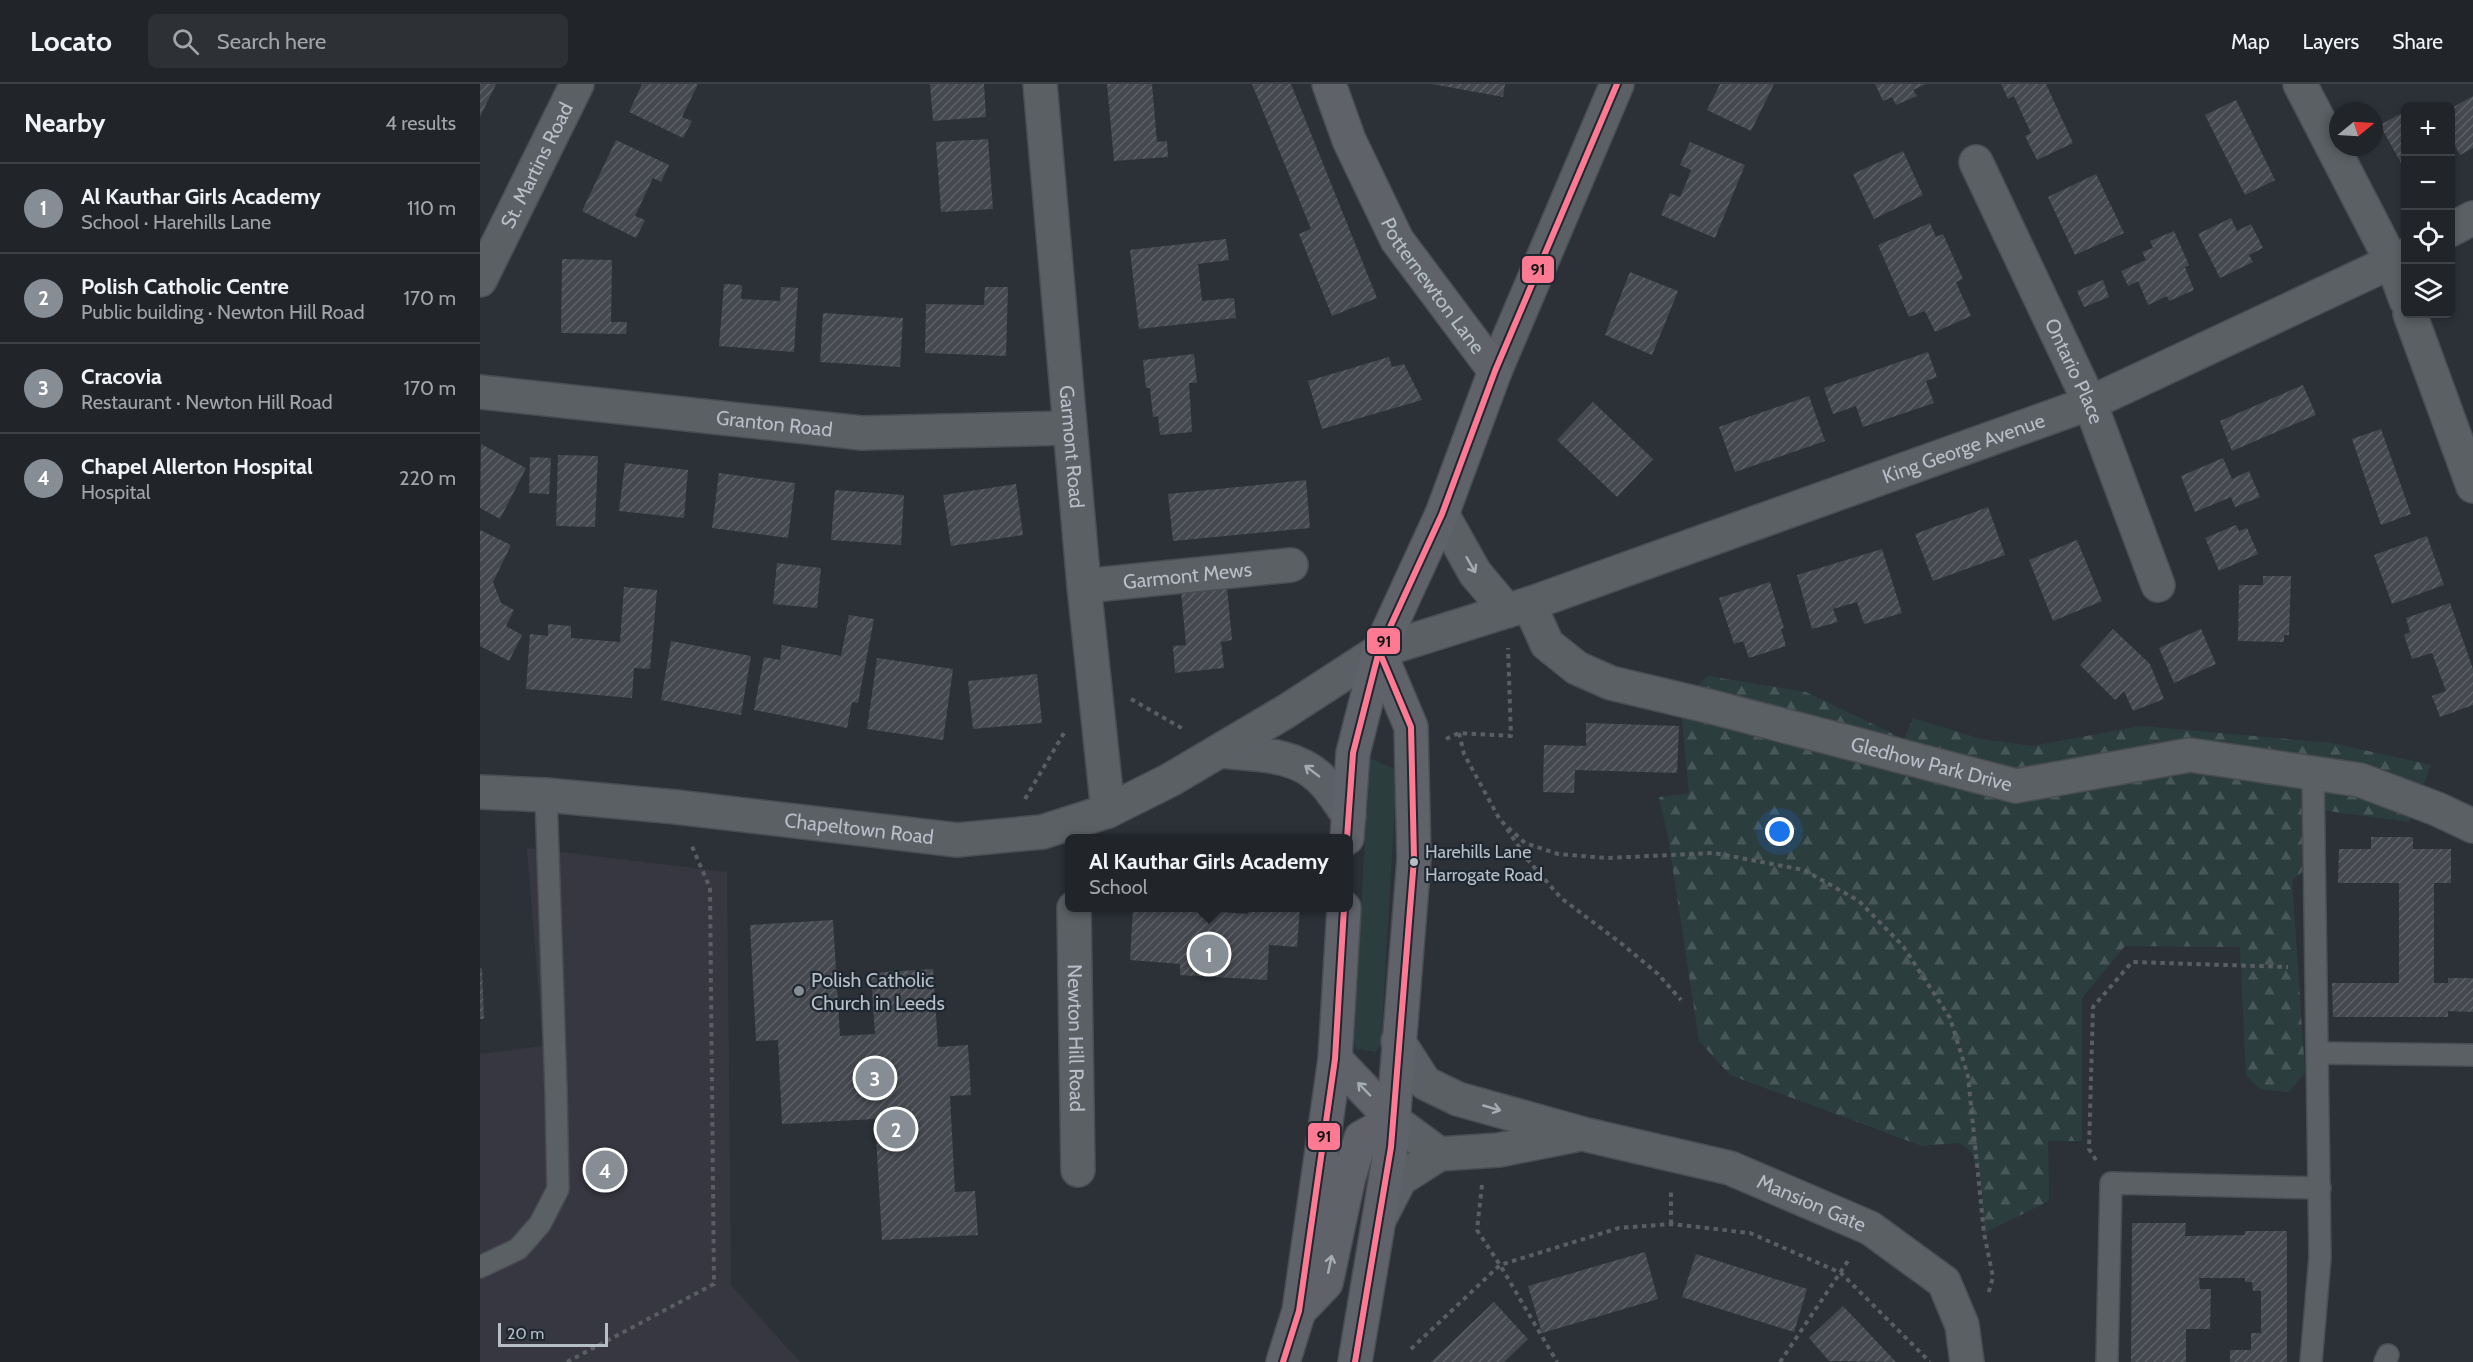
<!DOCTYPE html>
<meta charset="utf-8">
<style>
body{margin:0;font-family:Cabin,sans-serif;background:#2d3135;color:#f1f3f6}
.controls{position:absolute;right:18px;top:18px;display:grid;overflow:hidden;border-radius:9px;box-shadow:0 3px 9px #0003}
.controls button{width:54px;height:54px;display:grid;place-items:center;padding:0;border:0;border-bottom:2px solid #3e4246;background:#212529;color:#f1f3f6;font:30px sans-serif}
.compass{position:absolute;left:1849px;top:18px;width:54px;height:54px;border-radius:50%;background:#212529;box-shadow:0 3px 9px #0003;rotate:72deg}
.scale{position:absolute;left:18px;bottom:15px;width:110px;box-sizing:border-box;padding-left:6px;border:3px solid #b6bec7;border-top:0;font-size:16px;line-height:21px;white-space:nowrap;color:#b6bec7;-webkit-text-stroke:4px #1f2731;paint-order:stroke}
.you{position:absolute;left:1300px;top:748px;width:21px;height:21px;margin:-15px;border:4px solid #fff;border-radius:50%;background:#1a73e8;box-shadow:0 0 0 9px #1a73e833}
.badge{display:grid;place-items:center;width:39px;height:39px;border-radius:50%;background:#868d95;color:#fff;font-size:20px;font-weight:700}
.pin{position:absolute;translate:-50% -50%;border:3px solid #fff;box-shadow:0 2px 6px #0006}
.popup{position:absolute;left:585px;top:750px;width:288px;height:78px;box-sizing:border-box;display:grid;place-content:center;border-radius:9px;background:#212529;filter:drop-shadow(0 2px 4px #0005);font-size:20px;white-space:nowrap;color:#a2a5a8}
.popup b{font-size:22px;color:#f1f3f6}
.popup::after{content:'';position:absolute;left:50%;top:100%;margin-left:-12px;border:12px solid transparent;border-top-color:#212529}
.list{margin:0;padding:0;list-style:none}
h2{display:flex;justify-content:space-between;align-items:center;height:78px;margin:0;padding:0 24px;font-size:26px}
h2 small{font-size:20px;font-weight:400;color:#a2a5a8}
.list li{display:grid;grid-template-columns:39px 1fr auto;gap:18px;align-items:center;box-sizing:border-box;height:90px;padding:0 24px;border-top:2px solid #3e4246}
.list b{display:block;font-size:22px;white-space:nowrap}
.list p{margin:0;font-size:20px;white-space:nowrap;color:#a2a5a8}
.list em{font-size:20px;font-style:normal;color:#a2a5a8}
.icon{flex:none;width:33px;height:33px;fill:none;stroke:currentColor;stroke-width:2;stroke-linecap:round;stroke-linejoin:round}
.map{position:relative;flex:none;width:1993px;height:1278px;overflow:hidden}
header{display:flex;align-items:center;gap:36px;box-sizing:border-box;height:84px;padding:0 30px;background:#212529;border-bottom:2px solid #3e4246}
header strong{font-size:28px}
nav{display:flex;gap:33px;margin-inline-start:auto;font-size:21px}
.search{width:420px;height:54px;background:#2d3135;display:flex;align-items:center;gap:15px;box-sizing:border-box;padding:0 21px;border-radius:9px;color:#a2a5a8;font-size:22px}
main{display:flex}
aside{flex:1;background:#212529}
.map>svg:first-child{display:block}
</style>
<header>
<strong>Locato</strong>
<div class="search"><svg class="icon" aria-label="search" viewBox="0 0 24 24"><circle cx="10" cy="10" r="6"/><path d="M15 15l6 6"/></svg>Search here</div>
<nav><a>Map</a><a>Layers</a><a>Share</a></nav>
</header>
<main>
<aside>
<h2>Nearby<small>4 results</small></h2>
<ul class="list">
<li><span class="badge">1</span><div><b>Al Kauthar Girls Academy</b><p>School · Harehills Lane</p></div><em>110 m</em></li>
<li><span class="badge">2</span><div><b>Polish Catholic Centre</b><p>Public building · Newton Hill Road</p></div><em>170 m</em></li>
<li><span class="badge">3</span><div><b>Cracovia</b><p>Restaurant · Newton Hill Road</p></div><em>170 m</em></li>
<li><span class="badge">4</span><div><b>Chapel Allerton Hospital</b><p>Hospital</p></div><em>220 m</em></li>
</ul>
</aside>
<div class="map">
<svg width="1993" height="1278" viewBox="0 0 1993 1278">
<defs>
<pattern id="forest-firs" width="22" height="20" patternUnits="userSpaceOnUse" patternTransform="scale(1.5)"><rect width="22" height="20" fill="#2c3d3d"/><path d="M5 1l3.5 6h-7zM16 11l3.5 6h-7z" fill="#485758"/></pattern>
<pattern id="building-hatch" width="6" height="6" patternUnits="userSpaceOnUse" patternTransform="scale(1.5)"><rect width="6" height="6" fill="#45494f"/><path d="M-1 1l2-2M0 6l6-6M5 7l2-2" fill="none" stroke="#5e6167"/></pattern>
</defs>
<rect width="100%" height="100%" fill="#2c3137"/>
<!-- medical -->
<path fill="#373742" d="M47,764L247,788L251,1201L320,1278H0V970L63,962Z"/>
<!-- grass -->
<path fill="#2c3d3d" d="M890,674L917,686L901,962L895,968L876,965L873,954Z"/>
<!-- forest -->
<path fill="url(#forest-firs)" d="M1228,592L1326,608L1424,655L1433,634L1501,655L1552,662L1661,642L1852,659L1951,681L1929,738L1826,724L1822,788L1812,797L1825,989L1809,1008L1780,1005L1766,991L1760,863L1645,862L1602,914V1057H1568L1569,1117L1504,1149L1500,1092L1491,1067L1479,1059L1442,1062L1250,991L1219,957L1188,754L1179,713L1209,709L1200,616Z"/>
<!-- building -->
<g fill="url(#building-hatch)">
<path d="M0,0H16L0,33Z"/>
<path d="M162,0H218L202,33L212,37L203,54L149,28Z"/>
<path d="M450,0H504L506,33L453,37Z"/>
<path d="M627,0H672L677,58L687,57L688,73L634,77Z"/>
<path d="M772,0H811L897,214L852,232L819,150L831,145Z"/>
<path d="M952,0H1025L1023,13Z"/>
<path d="M1240,0H1294L1271,47L1227,26Z"/>
<path d="M1395,0H1446L1433,6L1437,12L1416,21L1412,13L1403,17Z"/>
<path d="M1521,0H1566L1593,59L1557,76L1545,52L1551,49L1543,32L1534,12L1528,15Z"/>
<path d="M1993,12V64L1980,71L1970,53V25Z"/>
<path d="M1756,16L1795,96L1765,111L1725,31Z"/>
<path d="M1926,27V88L1900,41Z"/>
<path d="M508,55L513,125L461,128L456,58Z"/>
<path d="M136,56L189,81L181,98L173,94L155,132L165,136L156,154L102,127Z"/>
<path d="M1210,58L1265,81L1235,154L1181,131L1190,109L1200,113L1206,99L1211,86L1200,81Z"/>
<path d="M1423,67L1443,111L1394,135L1373,90Z"/>
<path d="M1616,90L1644,149L1595,171L1568,113Z"/>
<path d="M1751,134L1757,147L1771,140L1783,164L1769,171L1773,178L1740,194L1718,150Z"/>
<path d="M1450,139L1456,153L1463,150L1483,195L1476,198L1491,232L1455,248L1445,227L1429,233L1398,161Z"/>
<path d="M1694,147L1709,181L1705,183L1714,206L1689,217L1687,212L1668,221L1658,197L1648,202L1641,187L1666,176L1662,168L1673,164L1670,157Z"/>
<path d="M746,155L749,176L718,180L722,217L754,214L756,234L659,245L650,166Z"/>
<path d="M82,175L132,176L131,238H147L146,250L81,249Z"/>
<path d="M1150,188L1198,207L1172,271L1125,251Z"/>
<path d="M1623,196L1629,213L1604,223L1597,207Z"/>
<path d="M244,200L262,201L261,215L300,217L301,203L318,204L314,268L239,262Z"/>
<path d="M505,203H528L526,272L445,269L446,220L504,221Z"/>
<path d="M343,229L423,234L420,283L340,278Z"/>
<path d="M1448,268L1457,293L1446,297L1454,319L1383,343L1376,322L1353,330L1344,304Z"/>
<path d="M714,270L717,299H709L712,348L680,351L678,332L673,333L670,304H666L663,276Z"/>
<path d="M909,273L912,283L924,280L942,316L842,345L828,297Z"/>
<path d="M1823,301L1836,331L1752,367L1740,337Z"/>
<path d="M1329,312L1345,357L1255,388L1239,343Z"/>
<path d="M1113,318L1173,375L1137,413L1077,356Z"/>
<path d="M1901,345L1931,430L1901,441L1872,355Z"/>
<path d="M1,360L46,384L20,435L0,424Z"/>
<path d="M78,371L118,372L115,443L76,442Z"/>
<path d="M50,373L71,374L69,410L49,409Z"/>
<path d="M1743,374L1752,395L1769,387L1780,413L1755,423L1751,413L1715,428L1701,392Z"/>
<path d="M145,379L208,386L204,434L139,427Z"/>
<path d="M239,389L315,399L308,454L232,444Z"/>
<path d="M826,396L830,444L693,457L688,410Z"/>
<path d="M536,400L543,451L471,462L463,411Z"/>
<path d="M355,406L424,411L421,461L351,456Z"/>
<path d="M1508,423L1525,471L1453,497L1435,450Z"/>
<path d="M1756,441L1759,447L1767,444L1778,470L1739,487L1725,454Z"/>
<path d="M0,446L31,461L13,498L21,519L34,526L26,542L42,551L29,577L0,562Z"/>
<path d="M1947,452L1964,501L1912,520L1894,471Z"/>
<path d="M1597,456L1622,517L1573,537L1549,476Z"/>
<path d="M1402,465L1422,529L1384,540L1377,518L1353,525L1358,538L1332,545L1317,491Z"/>
<path d="M297,479L341,484L337,524L293,520Z"/>
<path d="M1783,492H1811L1809,551H1804V558L1758,557L1759,501H1783Z"/>
<path d="M1290,498L1304,544L1301,545L1306,562L1269,574L1263,557L1254,560L1239,514Z"/>
<path d="M144,503L177,506L170,585L154,584L152,614L46,605L50,550L68,552V540L91,542V554L140,558Z"/>
<path d="M747,503L752,556L741,558L744,584L695,589L693,562L706,561L701,507Z"/>
<path d="M1970,519L1993,585V621L1960,633L1952,612L1966,607L1952,569L1932,575L1924,551L1930,548L1926,534Z"/>
<path d="M369,531L394,535L378,619L372,618L367,644L274,626L284,573L300,576L302,561L361,572Z"/>
<path d="M1633,545L1670,580L1684,615L1653,627L1644,607L1635,616L1600,581Z"/>
<path d="M1721,545L1736,580L1694,599L1679,564Z"/>
<path d="M191,557L271,572L261,631L181,616Z"/>
<path d="M397,574L473,585L463,656L387,645Z"/>
<path d="M557,590L562,639L493,645L488,597Z"/>
<path d="M1106,639L1199,642L1197,689L1095,686L1094,709L1063,708L1064,661L1106,662Z"/>
<path d="M1891,753H1933V765H1971V799H1954V899H1968V894H1993V928L1968,927V933H1853L1852,899H1919V799H1858L1859,765H1891Z"/>
<path d="M653,824H728L727,827L768,830L769,824H820L817,863L789,861L787,896L700,891V880L650,876Z"/>
<path d="M353,836L360,952L395,950L391,889L453,885L458,963L488,961L491,1011L470,1012L475,1108L495,1107L498,1151L402,1156L395,1035L302,1040L298,956L276,957L270,841Z"/>
<path d="M0,884H2L4,935H0Z"/>
<path d="M1652,1139H1706L1705,1152L1765,1151V1147H1807V1278H1750V1266H1771V1249H1781V1207H1773L1772,1198H1765V1194H1719L1720,1205H1731L1730,1245H1706V1278H1651Z"/>
<path d="M1165,1168L1178,1215L1062,1249L1048,1202Z"/>
<path d="M1216,1170L1327,1205L1314,1248L1202,1213Z"/>
<path d="M1014,1218L1048,1255L1024,1278H951Z"/>
<path d="M1363,1222L1384,1244L1416,1278L1349,1277L1329,1254Z"/>
</g>
<g fill="none" stroke-linecap="round" stroke-linejoin="round">
<!-- service casing -->
<g stroke="#4a4d52" stroke-width="24">
<g id="service">
<path d="M1838,969L1993,971"/>
<path d="M0,1183L38,1165L60,1140L78,1105L76,1007L66,711"/>
<path d="M1627,1277L1631,1099L1840,1104"/>
<path d="M1831,1278L1840,1173L1833,689"/>
<path d="M1905,1278L1908,1271"/>
</g>
</g>
<!-- minor casing -->
<g stroke="#4a4d52" stroke-width="36">
<g id="minor">
<path id="s1" d="M560,0L604,502L628,727"/>
<path d="M1820,0L1912,178L1926,216"/>
<path id="s2" d="M1496,78L1610,319L1678,501"/>
<path d="M1970,146L1993,134"/>
<path id="s3" d="M0,196L97,0"/>
<path d="M1930,230L1993,402"/>
<path id="s4" d="M0,308L382,349L590,344"/>
<path d="M962,430L995,489L1027,527"/>
<path id="s5" d="M604,502L811,481"/>
<path id="s6" d="M1049,520L1067,560L1097,584L1131,599L1232,623L1536,702L1710,671L1880,696L1957,725L1993,742"/>
<path d="M742,667C776,671 814,669 840,694C851,704 860,720 869,732"/>
<path id="s7" d="M0,708L66,711L196,723L477,756L562,748L628,727L690,696L805,628L899,567L1049,520L1610,319L1926,171"/>
<path id="s8" d="M594,824L598,1086"/>
<path id="s9" d="M918,957L945,999L978,1015L1103,1050L1250,1084L1390,1144L1464,1198L1482,1241L1487,1278"/>
<path d="M913,1036L959,1070L1019,1066L1095,1051"/>
<path d="M901,1132L920,1095L959,1070"/>
</g>
</g>
<!-- tertiary casing -->
<g stroke="#4a4d52" stroke-width="36">
<path id="tertiary" d="M1015,287L1137,0"/>
</g>
<!-- secondary casing -->
<g stroke="#4a4d52" stroke-width="36">
<g id="secondary">
<path id="s10" d="M849,0L869,56L917,156L1015,287L962,430L899,567L873,669L867,754"/>
<path d="M855,975L913,1036"/>
<path d="M820,1226L846,1199L869,1092L881,1054L913,1036"/>
<path d="M803,1278L819,1227L855,975L864,824"/>
<path d="M875,1278L911,1063L934,775L931,643L899,567"/>
</g>
</g>
<!-- path -->
<g stroke="#595e63" stroke-width="4" stroke-dasharray="4.5 4.5" stroke-linecap="butt">
<path d="M651,615L705,646"/>
<path d="M979,649L984,670L1020,736L1045,759L1078,770L1127,774L1234,769L1324,786L1379,817L1423,862L1470,934L1488,992L1504,1149L1513,1193L1508,1211"/>
<path d="M966,655L979,649L1031,652L1028,564"/>
<path d="M545,715L584,649"/>
<path d="M1027,745L1047,775L1081,814L1142,860L1178,890L1201,916"/>
<path d="M1616,1076L1609,1065L1613,923L1652,878L1808,883"/>
<path d="M1002,1101L997,1146L1020,1181L1077,1278"/>
<path d="M1191,1140V1107"/>
<path d="M931,1265L1020,1181L1139,1144L1191,1140L1270,1149L1361,1189L1450,1278"/>
<path d="M87,1278L234,1200L230,804L211,760"/>
<path d="M1300,1278L1370,1174"/>
</g>
<!-- service -->
<use href="#service" stroke="#5b6065" stroke-width="21"/>
<!-- minor -->
<use href="#minor" stroke="#5b6065" stroke-width="33"/>
<!-- tertiary -->
<use href="#tertiary" stroke="#5b6065" stroke-width="33"/>
<!-- secondary -->
<use href="#secondary" stroke="#5f6369" stroke-width="33"/>
<!-- bus-1 casing -->
<g stroke="#1f2731" stroke-width="10">
<g id="bus-1">
<path d="M867,754L873,669L899,567L962,430L1015,287L1137,0"/>
<path d="M803,1278L819,1227L855,975L864,824"/>
<path d="M875,1278L911,1063L934,775L931,643L899,567"/>
</g>
</g>
<!-- bus-1 -->
<use href="#bus-1" stroke="#fe7a93" stroke-width="6"/>
</g>
<!-- one-way arrows -->
<defs><path id="oneway-shaft" d="M-6 0H5M1.5-3L5.5 0L1.5 3" fill="none" stroke-width="1.6" stroke-linecap="round" stroke-linejoin="round" transform="scale(1.5)"/></defs>
<g stroke="#a4abb3">
<use href="#oneway-shaft" transform="translate(991 481) rotate(60)"/>
<use href="#oneway-shaft" transform="translate(832 687) rotate(-143)"/>
<use href="#oneway-shaft" transform="translate(1012 1024) rotate(16)"/>
</g>
<g stroke="#a5acb4">
<use href="#oneway-shaft" transform="translate(884 1005) rotate(-134)"/>
<use href="#oneway-shaft" transform="translate(850 1180) rotate(-78)"/>
</g>
<!-- markers -->
<circle fill="#b6bec7" stroke="#1f2731" stroke-width="2" cx="934" cy="778" r="5"/>
<circle fill="#868d95" stroke="#1f2731" stroke-width="2" cx="319" cy="907" r="6"/>
<g text-anchor="middle" dominant-baseline="central" stroke-width="4.5" stroke-linejoin="round" paint-order="stroke">
<!-- bus labels -->
<g font-size="18" fill="#b6bec7" stroke="#1f2731" text-anchor="start">
<text x="945" y="768">Harehills Lane<tspan x="945" dy="23">Harrogate Road</tspan></text>
</g>
<!-- street labels -->
<g font-size="20" fill="#b6bec7" stroke="#1f2731">
<text stroke="none"><textPath href="#s3" startOffset="128">St. Martins Road</textPath></text>
<text stroke="none"><textPath href="#s10" startOffset="228">Potternewton Lane</textPath></text>
<text stroke="none"><textPath href="#s2" startOffset="231">Ontario Place</textPath></text>
<text stroke="none"><textPath href="#s4" startOffset="296">Granton Road</textPath></text>
<text stroke="none"><textPath href="#s1" startOffset="364">Garmont Road</textPath></text>
<text stroke="none"><textPath href="#s7" startOffset="1568">King George Avenue</textPath></text>
<text stroke="none"><textPath href="#s5" startOffset="104">Garmont Mews</textPath></text>
<text stroke="none"><textPath href="#s6" startOffset="450">Gledhow Park Drive</textPath></text>
<text stroke="none"><textPath href="#s7" startOffset="381">Chapeltown Road</textPath></text>
<text stroke="none"><textPath href="#s8" startOffset="130">Newton Hill Road</textPath></text>
<text stroke="none"><textPath href="#s9" startOffset="456">Mansion Gate</textPath></text>
</g>
<!-- poi labels -->
<g font-size="20" fill="#b6bec7" stroke="#1f2731" text-anchor="start">
<text x="331" y="896">Polish Catholic<tspan x="331" dy="23">Church in Leeds</tspan></text>
</g>
</g>
<g stroke="#1f2731" stroke-width="2">
<rect x="1041" y="171" width="34" height="29" rx="6" fill="#fe7a93"/>
<rect x="886" y="543" width="35" height="28" rx="6" fill="#fe7a93"/>
<rect x="827" y="1038" width="34" height="29" rx="6" fill="#fe7a93"/>
</g>
<g font-size="16" text-anchor="middle" font-weight="bold" fill="#111">
<text x="1058" y="191">91</text>
<text x="904" y="563">91</text>
<text x="844" y="1058">91</text>
</g>
</svg>
<div class="controls">
<button>+</button>
<button>−</button>
<button><svg class="icon" aria-label="locate" viewBox="0 0 24 24"><circle cx="12" cy="12" r="6"/><path d="M12 2v4M12 18v4M2 12h4M18 12h4"/></svg></button>
<button><svg class="icon" aria-label="layers" viewBox="0 0 24 24"><path d="M12 4l9 5-9 5-9-5zM3 14l9 5 9-5"/></svg></button>
</div>
<svg class="compass" viewBox="-18 -18 36 36"><path d="M0-13l5 13h-10z" fill="#e53935"/><path d="M0 13l5-13h-10z" fill="#a2a5a8"/></svg>
<div class="scale">20 m</div>
<div class="you"></div>
<div class="pin badge" style="left:729px;top:870px">1</div>
<div class="popup"><b>Al Kauthar Girls Academy</b>School</div>
<div class="pin badge" style="left:416px;top:1045px">2</div>
<div class="pin badge" style="left:395px;top:994px">3</div>
<div class="pin badge" style="left:125px;top:1086px">4</div>
</div>
</main>
